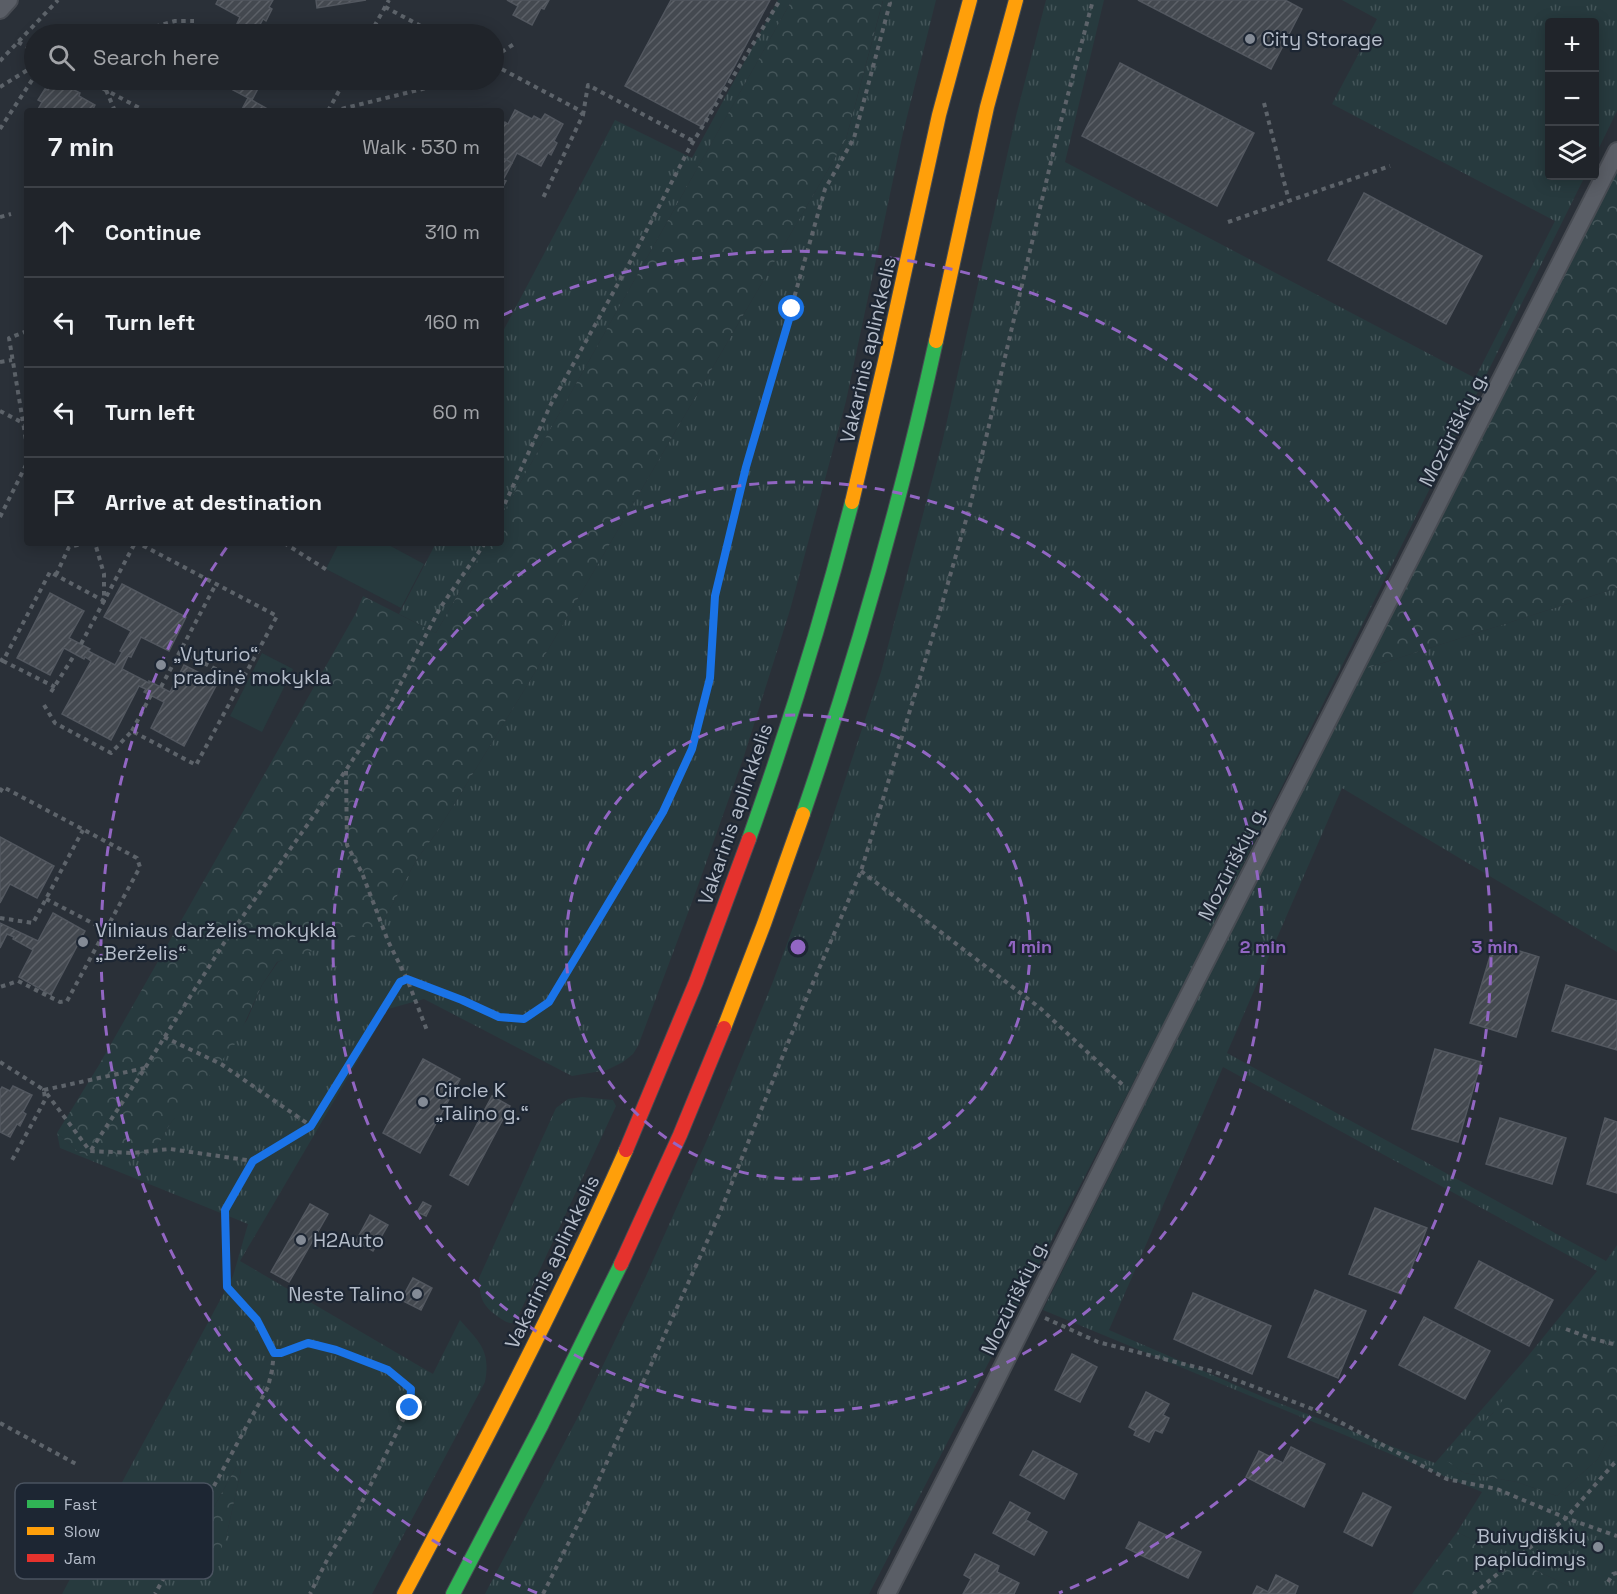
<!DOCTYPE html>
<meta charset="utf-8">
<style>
body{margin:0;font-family:"Space Grotesk",sans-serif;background:#282c32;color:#f1f3f6}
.controls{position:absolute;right:18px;top:18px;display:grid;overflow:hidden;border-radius:6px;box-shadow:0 3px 15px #0003}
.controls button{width:54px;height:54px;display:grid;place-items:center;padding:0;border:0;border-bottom:2px solid #3d4147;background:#20242a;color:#f1f3f6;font:30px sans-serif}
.stop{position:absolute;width:18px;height:18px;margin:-14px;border:4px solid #1a73e8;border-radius:50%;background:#fff}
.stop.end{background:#1a73e8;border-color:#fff;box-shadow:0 2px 6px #0008}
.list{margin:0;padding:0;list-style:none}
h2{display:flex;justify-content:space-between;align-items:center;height:78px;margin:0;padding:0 24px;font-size:26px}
h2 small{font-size:20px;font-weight:400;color:#a2a4a8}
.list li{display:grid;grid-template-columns:39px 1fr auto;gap:18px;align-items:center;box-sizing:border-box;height:90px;padding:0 24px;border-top:2px solid #3d4147}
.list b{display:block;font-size:22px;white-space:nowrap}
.list em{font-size:20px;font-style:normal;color:#a2a4a8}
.icon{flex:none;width:33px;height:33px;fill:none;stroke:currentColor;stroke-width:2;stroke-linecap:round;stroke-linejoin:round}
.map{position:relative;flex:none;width:1617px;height:1594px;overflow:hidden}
.search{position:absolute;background:#20242a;box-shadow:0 3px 15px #0003;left:24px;top:24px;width:480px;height:66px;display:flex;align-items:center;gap:15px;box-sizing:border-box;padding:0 21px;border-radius:33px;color:#a2a4a8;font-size:22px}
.panel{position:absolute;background:#20242a;box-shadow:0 3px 15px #0003;left:24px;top:108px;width:480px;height:438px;border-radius:6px}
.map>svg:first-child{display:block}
</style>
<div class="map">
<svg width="1617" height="1594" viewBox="0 0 1617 1594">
<defs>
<pattern id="grass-tufts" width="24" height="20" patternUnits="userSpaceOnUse" patternTransform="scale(1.5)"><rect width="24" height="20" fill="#273a3e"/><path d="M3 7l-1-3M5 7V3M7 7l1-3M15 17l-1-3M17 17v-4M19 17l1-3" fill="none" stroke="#445559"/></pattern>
<pattern id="forest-crowns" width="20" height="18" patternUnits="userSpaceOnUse" patternTransform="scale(1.5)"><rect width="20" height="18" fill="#273a3e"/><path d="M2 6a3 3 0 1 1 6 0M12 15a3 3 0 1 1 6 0" fill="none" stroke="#445559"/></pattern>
<pattern id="building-hatch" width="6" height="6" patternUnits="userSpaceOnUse" patternTransform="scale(1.5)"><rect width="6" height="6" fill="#444950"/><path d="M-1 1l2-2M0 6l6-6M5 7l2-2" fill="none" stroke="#5d6168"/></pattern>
</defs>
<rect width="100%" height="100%" fill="#2a3038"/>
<!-- grass -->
<g fill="url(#grass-tufts)" fill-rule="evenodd">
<path d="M778,0H792L501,517V335L615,120L692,158Z"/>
<path d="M879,0H936L903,133L846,401L790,610L744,756L695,894L638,1046L633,1054L623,1062L607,1070L572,1076L424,999L388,1009L240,1261L433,1374L460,1320C479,1342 491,1350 485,1382L372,1594H62L233,1276L248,1224L60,1148L57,1133L81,1154L153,1153L170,1124L247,1020L262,985L278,962L384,920L417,859L437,832L528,684L846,139L883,1ZM236,1467H239L241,1470L226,1538L178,1581L177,1574Z"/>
<path d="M1046,0H1104L1065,162L1475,378L1555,221L1332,104L1377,19L1342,0H1617V111L1595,156L1594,22H1550V176H1585L1177,998L869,1594H485L580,1413L646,1276L715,1122L772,984L821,852L881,672L942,443L1016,116Z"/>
<path d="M436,543H487L436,633L399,614Z"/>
<path d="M1617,588V952L1342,788L1227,1053L1606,1261L1617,1245V1347L1603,1344L1493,1413L1448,1461L1464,1473L1517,1482L1557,1496L1598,1459L1609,1437L1617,1435V1594H1585L1457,1532L1482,1492L1043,1310L1361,670ZM1223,1067L1597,1271L1524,1361L1435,1463L1268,1399L1109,1330Z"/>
<path d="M582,1097L613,1100L616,1106L515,1323C507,1324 503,1320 497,1316C481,1304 480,1297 479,1278L556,1108L568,1099Z"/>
</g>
<!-- forest -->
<g fill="url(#forest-crowns)">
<path d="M792,0H883L846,139L528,684L437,832L417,859L384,920L351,939L277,962L262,985L235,1044L170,1124L153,1153L119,1165L81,1154L57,1133L99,1065L356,613L363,596L436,633L487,543H501V517Z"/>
<path d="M1617,169V588L1361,670Z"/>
<path d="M1553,1334L1617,1347V1435L1609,1437L1598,1459L1557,1496L1517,1482L1464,1473L1447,1461L1493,1413Z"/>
<path d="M236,1467H239L241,1470L226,1538L221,1549L184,1582L178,1581L177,1574Z"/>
<path d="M1457,1532L1585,1594H1412Z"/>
</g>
<!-- green -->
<g fill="#273a3e">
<path d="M339,543H385L424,564L401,608L326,569Z"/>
<path d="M262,653L293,669L262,732L230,716Z"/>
</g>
<!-- building -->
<g fill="url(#building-hatch)" stroke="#52575f" stroke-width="1.5">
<path d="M218,0H273L269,7L272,9L266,21L263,19L255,34H252L236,26L240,17L216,4Z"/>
<path d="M316,0H366L317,8Z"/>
<path d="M507,0H549L544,9L541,8L532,25L513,15L518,6Z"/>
<path d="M671,0H770L702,127L625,86Z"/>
<path d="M1138,0H1285L1302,9L1271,69Z"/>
<path d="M1120,63L1254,133L1217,206L1082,136Z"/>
<path d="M54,80H70L75,83L72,89L80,93L79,96L95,105L92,111H37L42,102L38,100L45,89L48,90Z"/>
<path d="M234,80H267L264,85L261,83L252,100L233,90L238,81Z"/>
<path d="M248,98L266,108L265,111H241Z"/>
<path d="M515,110L532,119L534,116L541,120L545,114L563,124L554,141L557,143L551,155L548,153L541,166L517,153L512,163L501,157V130L505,122L508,124Z"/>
<path d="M501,157L512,163L503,180L506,181L501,190Z"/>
<path d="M1364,193L1482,256L1446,324L1328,260Z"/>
<path d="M122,584L186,617L169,651L141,637L131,657L128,656L122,669L149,683V681L170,692L184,665L218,682L184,746L151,728L164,702L144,692L146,689L139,686L111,740L62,714L91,661L85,657L84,659L64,648L50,675L17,658L50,593L84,611L69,638L90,649L88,651L115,665L122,652L120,651L131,631L104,617Z"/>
<path d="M0,837L54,866L37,898L10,884L0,903Z"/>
<path d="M53,913L85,931L51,995L19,977L33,950L13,939L14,937L7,934L0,948V923L38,941Z"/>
<path d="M1494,943L1539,957L1516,1037L1470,1023Z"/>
<path d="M1566,985L1617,1001V1050L1552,1031Z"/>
<path d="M1435,1049L1481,1062L1458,1142L1412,1129Z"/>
<path d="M423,1059L460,1079L420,1153L383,1133Z"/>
<path d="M13,1086L32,1095L23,1112L26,1114L20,1126L17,1124L10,1137L0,1132V1090L2,1087L10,1091Z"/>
<path d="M492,1096L510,1106L468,1185L450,1175Z"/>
<path d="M1500,1118L1566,1138L1552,1184L1486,1164Z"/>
<path d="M1605,1118L1617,1122V1193L1587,1184Z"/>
<path d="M423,1202L431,1206L426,1216L417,1212Z"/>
<path d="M310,1204L328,1214L289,1282L271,1272Z"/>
<path d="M1375,1208L1427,1228L1401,1294L1349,1274Z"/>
<path d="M370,1215L388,1225L373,1251L356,1241Z"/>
<path d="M1479,1261L1553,1300L1529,1346L1455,1308Z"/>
<path d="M413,1278L432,1288L421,1310L401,1300Z"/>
<path d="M1315,1290L1366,1311L1338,1378L1288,1357Z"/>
<path d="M1193,1293L1271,1326L1252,1374L1174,1339Z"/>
<path d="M1424,1317L1490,1351L1465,1399L1399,1365Z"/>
<path d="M1072,1354L1097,1367L1080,1402L1055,1390Z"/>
<path d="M1146,1392L1169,1404L1163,1415L1169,1418L1162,1433L1155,1430L1149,1442L1134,1435L1136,1431L1129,1427Z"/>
<path d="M1291,1447L1325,1464L1304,1507L1246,1477L1259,1451L1283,1463Z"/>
<path d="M1033,1451L1077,1474L1064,1499L1020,1475Z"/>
<path d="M1363,1493L1391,1507L1372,1546L1344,1532Z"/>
<path d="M1010,1502L1030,1513L1026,1520L1047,1532L1034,1555L993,1533Z"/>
<path d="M1139,1522L1201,1552L1188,1578L1126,1548Z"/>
<path d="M975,1554L999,1566L997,1572L1019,1583L1014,1594H963L971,1579L964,1575Z"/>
<path d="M1276,1575L1298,1586L1295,1594H1253L1257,1586L1268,1592Z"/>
</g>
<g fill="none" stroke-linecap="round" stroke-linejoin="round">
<!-- street casing -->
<g stroke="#484c53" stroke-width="20">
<g id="street">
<path d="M0,10L9,0"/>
<path d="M887,1594L989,1394L1165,1042L1617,151"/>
</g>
</g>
<!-- fast casing -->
<g stroke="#474c53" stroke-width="16">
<g id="fast">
<path d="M803,814C856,659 901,501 936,341"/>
<path d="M749,839C788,729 823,616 852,502"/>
<path d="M453,1594L542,1424L621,1264"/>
</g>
</g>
<!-- slow casing -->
<g stroke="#474c53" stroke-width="16">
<g id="slow">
<path d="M936,341L987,107L1016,0"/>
<path d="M852,502L885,361L939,115L970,0"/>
<path d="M724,1028L764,924L803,814"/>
<path d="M404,1594C482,1448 559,1301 626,1150"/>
</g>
</g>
<!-- jam casing -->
<g stroke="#474c53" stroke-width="16">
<g id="jam">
<path d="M626,1150L696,982L749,839"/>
<path d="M621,1264L680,1135L724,1028"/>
</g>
</g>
<!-- path -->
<g stroke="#5d636a" stroke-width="4" stroke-dasharray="4.5 4.5" stroke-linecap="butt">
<path d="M385,7L436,34"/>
<path d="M129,34L175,21H194"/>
<path d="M370,34L389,0"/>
<path d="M18,42L34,51"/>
<path d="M494,57L514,44"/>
<path d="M0,61L58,0"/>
<path d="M494,65L579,110L583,115L542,200"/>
<path d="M87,80L145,111"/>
<path d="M0,87L34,66"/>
<path d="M106,90L115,111"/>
<path d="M1264,103L1289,201"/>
<path d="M328,111L345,80"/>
<path d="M333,111L459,80"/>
<path d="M583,115L588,85L693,141"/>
<path d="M0,129L34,77"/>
<path d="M0,217L11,214"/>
<path d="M1228,222L1390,166"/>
<path d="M27,331L9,338L27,446"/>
<path d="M0,362L12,360"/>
<path d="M0,411L27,425"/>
<path d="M501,512L551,404L629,264L690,147L780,0"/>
<path d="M0,517L27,463"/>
<path d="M284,543L327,570"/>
<path d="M56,575L69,547L87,543"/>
<path d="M81,644L135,543"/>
<path d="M180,651L241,682"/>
<path d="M0,659L3,661L50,572L104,601V574L95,543"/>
<path d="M3,661L55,687"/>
<path d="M161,687L216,584"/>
<path d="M51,692L75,654"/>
<path d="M44,705L55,723L111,753L132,731L196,765L277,616L138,543"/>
<path d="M132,731L151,695"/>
<path d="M346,771L347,845L362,873L388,941L407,979L428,1033"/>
<path d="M0,792L3,787L137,858L140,867L67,1001L60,1002L18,981L0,987"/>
<path d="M861,871L1040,1008L1125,1087"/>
<path d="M46,899L106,930"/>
<path d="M0,918L33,923L83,830"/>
<path d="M164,1037L221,1064L311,1126L400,983L407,979L462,1000L499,1017L524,1019L548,1002L663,812L691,749L710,678L715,596L746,467L825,189L854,138L890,3L888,0"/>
<path d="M0,1062L44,1090L45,1100L11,1162"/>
<path d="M145,1068L44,1090L90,1151L133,1153L170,1149L253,1161L225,1210L227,1287L257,1320L274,1353L272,1370L268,1387L155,1594"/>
<path d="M91,1150L145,1068L224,943L346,770L390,704L440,608L485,543"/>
<path d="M253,1161L311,1126"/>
<path d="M1045,1318L1098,1342L1215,1372L1323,1413L1447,1479L1497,1489L1566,1518L1617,1536"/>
<path d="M1566,1329L1590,1338L1617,1345"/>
<path d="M274,1353H281L307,1343L336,1350L388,1370L411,1389L409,1408L359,1508L329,1556L310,1594"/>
<path d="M0,1423L78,1465"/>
<path d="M1608,1582L1613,1574L1617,1573"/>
<path d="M543,1594L586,1508L719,1215L800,1013L861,871L936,625L970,506L1057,136L1093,0"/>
<path d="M1473,1594L1566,1518L1617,1460"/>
</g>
<!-- street -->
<use href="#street" stroke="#5a5e66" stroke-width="16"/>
<!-- fast -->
<use href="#fast" stroke="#30b455" stroke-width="14"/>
<!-- slow -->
<use href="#slow" stroke="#ff9f0a" stroke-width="14"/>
<!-- jam -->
<use href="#jam" stroke="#e5322d" stroke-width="14"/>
</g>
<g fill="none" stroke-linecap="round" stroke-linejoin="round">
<!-- route -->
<path stroke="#1a73e8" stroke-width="8" d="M410,1408L411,1389L388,1370L336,1350L308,1343L281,1353H274L257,1320L227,1287L225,1210L253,1161L311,1126L400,982L407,979L462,1000L499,1017L524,1019L549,1002L663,812L692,749L710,678L715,596L746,467L792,309"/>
</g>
<!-- distance rings -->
<g fill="none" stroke="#9266c3" stroke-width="3" stroke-dasharray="10 8">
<circle cx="798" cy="947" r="232"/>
<circle cx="798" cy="947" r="465"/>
<path d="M537 1593A697 697 0 0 1 227 547M503 315A697 697 0 1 1 1059 1593"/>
</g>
<!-- markers -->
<g fill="#848b96" stroke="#1d2633" stroke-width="2">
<circle cx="1250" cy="39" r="6"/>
<circle cx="161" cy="665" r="6"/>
<circle cx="83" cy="942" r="6"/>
<circle cx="423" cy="1102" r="6"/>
<circle cx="301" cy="1240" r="6"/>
<circle cx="417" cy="1294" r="6"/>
<circle cx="1598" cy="1547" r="6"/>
</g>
<g text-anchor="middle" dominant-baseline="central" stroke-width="4.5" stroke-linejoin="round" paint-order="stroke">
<!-- poi labels -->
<g font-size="20" fill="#b4bcc9" stroke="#1d2633" text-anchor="start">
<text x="1262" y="39">City Storage</text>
<text x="173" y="654">„Vyturio“<tspan x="173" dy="23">pradinė mokykla</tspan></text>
<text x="95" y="930">Vilniaus darželis-mokykla<tspan x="95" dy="23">„Berželis“</tspan></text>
<text x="435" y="1090">Circle K<tspan x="435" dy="23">„Talino g.“</tspan></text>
<text x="313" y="1240">H2Auto</text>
<text x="405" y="1294" text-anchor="end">Neste Talino</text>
<text x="1586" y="1536" text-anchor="end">Buivydiškių<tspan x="1586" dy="23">paplūdimys</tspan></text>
</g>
<!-- street labels -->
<g font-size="20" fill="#b4bcc9" stroke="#1d2633">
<text transform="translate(868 350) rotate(-77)">Vakarinis aplinkkelis</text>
<text transform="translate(1453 429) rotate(-63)">Mozūriškių g.</text>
<text transform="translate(735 814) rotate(-71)">Vakarinis aplinkkelis</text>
<text transform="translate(1232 863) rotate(-63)">Mozūriškių g.</text>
<text transform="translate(552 1262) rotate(-64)">Vakarinis aplinkkelis</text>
<text transform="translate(1014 1297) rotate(-64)">Mozūriškių g.</text>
</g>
</g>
<!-- legend -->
<rect x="15" y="1483" width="198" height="96" rx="9" fill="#1d2633" stroke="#4a5360" stroke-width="1.5"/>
<rect x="27" y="1500" width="27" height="8" fill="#30b455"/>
<rect x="27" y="1527" width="27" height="8" fill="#ff9f0a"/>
<rect x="27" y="1554" width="27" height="8" fill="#e5322d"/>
<g font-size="16" fill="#b4bcc9">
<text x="64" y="1510">Fast</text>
<text x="64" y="1537">Slow</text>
<text x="64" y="1564">Jam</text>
</g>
<circle cx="798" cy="947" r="9" fill="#9266c3" stroke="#1d2633" stroke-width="3"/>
<g font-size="18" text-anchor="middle" font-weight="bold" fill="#9266c3" stroke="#1d2633" stroke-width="4.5" stroke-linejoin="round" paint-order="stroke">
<text x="1030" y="953">1 min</text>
<text x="1263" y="953">2 min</text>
<text x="1495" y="953">3 min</text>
</g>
</svg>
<div class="controls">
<button>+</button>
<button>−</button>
<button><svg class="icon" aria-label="layers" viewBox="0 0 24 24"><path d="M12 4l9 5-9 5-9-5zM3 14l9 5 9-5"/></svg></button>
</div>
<div class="stop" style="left:792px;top:309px"></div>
<div class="stop end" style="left:410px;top:1408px"></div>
<div class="search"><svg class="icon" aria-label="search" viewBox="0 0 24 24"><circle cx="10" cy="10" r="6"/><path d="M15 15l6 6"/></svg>Search here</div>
<section class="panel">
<h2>7 min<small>Walk · 530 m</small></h2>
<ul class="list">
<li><svg class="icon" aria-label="ahead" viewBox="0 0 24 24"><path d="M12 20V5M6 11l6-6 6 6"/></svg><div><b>Continue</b></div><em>310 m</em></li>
<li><svg class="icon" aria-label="left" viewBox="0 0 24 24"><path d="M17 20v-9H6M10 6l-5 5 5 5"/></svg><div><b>Turn left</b></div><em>160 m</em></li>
<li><svg class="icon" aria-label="left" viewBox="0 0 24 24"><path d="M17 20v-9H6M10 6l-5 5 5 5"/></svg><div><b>Turn left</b></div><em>60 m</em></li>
<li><svg class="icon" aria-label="arrive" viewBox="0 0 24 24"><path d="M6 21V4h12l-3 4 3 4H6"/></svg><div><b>Arrive at destination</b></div></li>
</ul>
</section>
</div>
